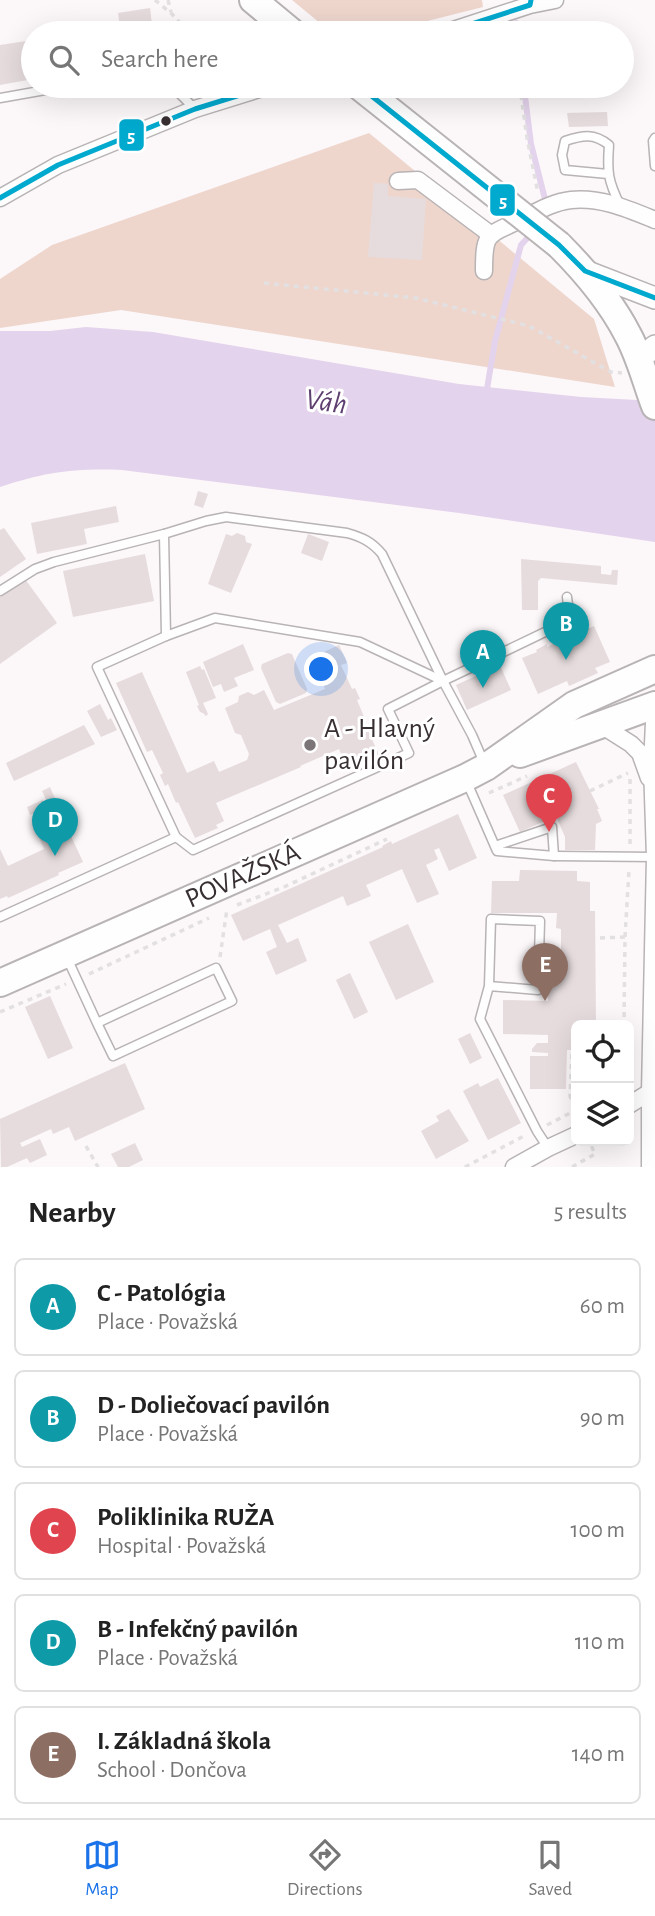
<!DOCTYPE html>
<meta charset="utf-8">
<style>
body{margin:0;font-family:"Alegreya Sans",sans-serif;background:#f2f2f2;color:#222}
.controls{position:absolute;right:21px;bottom:21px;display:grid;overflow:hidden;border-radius:10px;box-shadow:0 7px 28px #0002}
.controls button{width:63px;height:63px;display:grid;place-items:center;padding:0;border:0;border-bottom:2px solid #e0e0e0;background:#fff;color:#222;font:35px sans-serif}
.you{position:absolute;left:322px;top:670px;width:24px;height:24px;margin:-18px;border:5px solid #fff;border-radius:50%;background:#1a73e8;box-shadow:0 0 0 10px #1a73e833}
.badge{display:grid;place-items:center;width:46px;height:46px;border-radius:50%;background:#1a73e8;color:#fff;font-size:23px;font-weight:700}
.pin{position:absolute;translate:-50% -58px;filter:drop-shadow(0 2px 4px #0008)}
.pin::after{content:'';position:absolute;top:37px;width:24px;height:21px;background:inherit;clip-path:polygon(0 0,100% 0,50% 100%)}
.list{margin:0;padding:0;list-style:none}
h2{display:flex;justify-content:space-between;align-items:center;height:91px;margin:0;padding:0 28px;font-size:30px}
h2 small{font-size:23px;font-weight:400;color:#767676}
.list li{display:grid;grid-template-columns:46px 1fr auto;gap:21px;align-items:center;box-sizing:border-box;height:98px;margin:0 14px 14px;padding:0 14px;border:2px solid #e0e0e0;border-radius:10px}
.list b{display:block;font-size:26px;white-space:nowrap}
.list p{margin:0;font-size:23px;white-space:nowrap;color:#767676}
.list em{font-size:23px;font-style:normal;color:#767676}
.icon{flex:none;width:38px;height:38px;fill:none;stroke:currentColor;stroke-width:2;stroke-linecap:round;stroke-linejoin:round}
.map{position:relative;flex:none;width:655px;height:1167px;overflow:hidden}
.search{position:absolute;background:#fff;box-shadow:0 7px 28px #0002;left:21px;right:21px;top:21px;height:77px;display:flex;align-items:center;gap:18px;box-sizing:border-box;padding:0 24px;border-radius:38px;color:#767676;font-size:26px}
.sheet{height:651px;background:#fff}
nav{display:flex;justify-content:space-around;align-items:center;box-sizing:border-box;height:98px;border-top:2px solid #e0e0e0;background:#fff;font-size:19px;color:#767676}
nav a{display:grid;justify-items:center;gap:4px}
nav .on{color:#1a73e8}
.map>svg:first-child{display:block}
</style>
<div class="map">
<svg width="655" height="1167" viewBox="0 0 655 1167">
<rect width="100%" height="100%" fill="#fcf7f9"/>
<!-- green -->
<g fill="#eed6cd">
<path d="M292,0H482L483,7L380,33H332Z"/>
<path d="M369,133L594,319L615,387L121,310L0,328V279L52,245Z"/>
</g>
<!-- water -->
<path fill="#e4d3ec" d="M86,327L153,332L459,384L581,397L655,401V542L459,513L122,470C75,468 45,472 0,487V331H50Z"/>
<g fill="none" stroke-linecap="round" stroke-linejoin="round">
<!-- stream -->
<g stroke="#e4d3ec" stroke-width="6">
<path d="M516,23L518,33"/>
<path d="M525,96L531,144L547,207"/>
<path d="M486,395L495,341L521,245L532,233"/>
</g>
</g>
<!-- building -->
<g fill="#e6dcdd">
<path d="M150,8L153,33H121L118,13Z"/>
<path d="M33,40V79L0,85V45Z"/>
<path d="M607,112L608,126L569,127L567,113Z"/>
<path d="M374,183L388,184V196L426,199L422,260L368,257Z"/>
<path d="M198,491L208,494L203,508L194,505Z"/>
<path d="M116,506L119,522L84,529L87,544L37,554L31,523Z"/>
<path d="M4,528L26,559L0,577V530Z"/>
<path d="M237,533L245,536L246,542L252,544L231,593L208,584L226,534L232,536Z"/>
<path d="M308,534L329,542L322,561L301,553Z"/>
<path d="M145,554L154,601L73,617L63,571Z"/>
<path d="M521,559L601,566V574L611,575L612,570H618L617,585L541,578L538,581V610H522Z"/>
<path d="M25,579L57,623L0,664V597Z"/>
<path d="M594,626L610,662L595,668L598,673L569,686L567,681L538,694L522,658L537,652L536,650L547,644V647Z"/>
<path d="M243,644L254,670L234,678L238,686L224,692L221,684L213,687L203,662Z"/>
<path d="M339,645L347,663L341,665L352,689L355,688L360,699L357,700L365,719H363L379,755L356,766L354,763L346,766L339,749L300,766L301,767L216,803L224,821L216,825L218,828L195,838L178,802L176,803L168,784L165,786L160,775L163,773L152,750L147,752L116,683L142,672L187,773L214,761L219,772L247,760L249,754L241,735L235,733L225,708L238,702L239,696L248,692L254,695L264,690L274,710L325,689L313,657Z"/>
<path d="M288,653L292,654L307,689L306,693L280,704L276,702L261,668L262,664Z"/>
<path d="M500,665L511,690L467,710L456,685Z"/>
<path d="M200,666L202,670L204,669L216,698L203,703L208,714L206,716L203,713L200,712L197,706L199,705L186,672Z"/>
<path d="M100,704L108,720L111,718L117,730L101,737L87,711Z"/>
<path d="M84,725L95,744L14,781L6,763Z"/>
<path d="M576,762L599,809H597L602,821L596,824L595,850H565V837L556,816L520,832L503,795Z"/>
<path d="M50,787L57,803L49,806L42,791Z"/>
<path d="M43,800L46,808L30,815L27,807Z"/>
<path d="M458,814L477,858L449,871L439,848L434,850L438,859L426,865L439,894L417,903L402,869L366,885L371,896L347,906L343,896L278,925L287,943L298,938L307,961L276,975L266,952L277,947L270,929L243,941L231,915L383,847L382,846L391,841L392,844Z"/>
<path d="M65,823L83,862L58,873L59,875L8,898L7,896L0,899V849L8,866L44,849L38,835Z"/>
<path d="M520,870L577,871V881L590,882V911H595L596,1025H576V1050H567L566,1089H530V1056H548V1053L532,1052V1049L537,1043H548V1035L503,1034V1000L548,1001V970H561V929L556,928L557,913H491L492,881H519Z"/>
<path d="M408,924L434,982L396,1000L369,942Z"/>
<path d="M350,973L368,1012L354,1019L336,980Z"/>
<path d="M50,996L73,1048L48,1059L25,1007Z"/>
<path d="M470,1033L482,1058L470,1064L458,1039Z"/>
<path d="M125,1063L145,1109L75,1141L69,1127L53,1134L51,1129L20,1143L22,1147L40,1139L47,1155L30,1163L27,1158L7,1167H1L0,1119Z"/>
<path d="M498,1078L521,1123L488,1140L463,1091L478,1083L480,1087Z"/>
<path d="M449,1109L469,1141L436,1159L421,1131L439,1121L436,1116Z"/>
<path d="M135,1143L143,1160L129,1167H118L111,1154Z"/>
</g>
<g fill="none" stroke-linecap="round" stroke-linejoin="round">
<!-- service casing -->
<g stroke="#b8b3b4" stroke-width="11">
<g id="service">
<path d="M172,86L195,109"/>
<path d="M0,98L68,86"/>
<path d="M655,138L653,141L655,166"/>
<path d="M608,174L565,170L562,155L565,141C583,135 594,133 609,145C607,172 608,181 620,205"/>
<path d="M164,534L166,636L215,618L360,642L443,681"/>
<path d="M0,591L35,569L54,562L164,534L206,521L226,517L347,533C362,537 372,542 382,554L443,681"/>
<path d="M443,681L570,620L567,597"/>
<path d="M466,780L497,851L554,856L552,827L495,846"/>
<path d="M176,837L193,850L409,753L388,709L443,681L472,735L485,765"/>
<path d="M554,856L655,857"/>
<path d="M0,917L176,837L97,667L166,636"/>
<path d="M67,958L97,1023L216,968L232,1001L113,1056L97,1023"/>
<path d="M489,986L538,990L540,921L491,919L489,986L480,1019L537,1131L548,1148"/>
</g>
</g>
<!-- minor casing -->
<g stroke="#b8b3b4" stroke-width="19">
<g id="minor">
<path d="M444,33L530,5L555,0"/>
<path d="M398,181L418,180L490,234"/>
<path d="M0,198L58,165L195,109L269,86"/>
<path d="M484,271C484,232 487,236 520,220C536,212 553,202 571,200C601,197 628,209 655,220"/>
<path d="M601,725L631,744L640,753L649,778"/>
<path d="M629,1105L650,1092L655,1093"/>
<path d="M514,1167L548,1148L576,1135"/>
<path d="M650,1167V1092L655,857L652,766L655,700"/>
</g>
</g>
<!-- tertiary casing -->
<g stroke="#b8b3b4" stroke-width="24">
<g id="tertiary">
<path d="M585,271L655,298"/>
<path d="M639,360L655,346"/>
</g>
</g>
<!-- primary casing -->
<g stroke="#b8b3b4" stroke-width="30">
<g id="primary">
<path d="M253,0L293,33"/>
<path d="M559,245C586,272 610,300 628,335C640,357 646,382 655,406"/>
<path d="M520,754L655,705"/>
<path d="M0,983L465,778L486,767L574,705L655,669"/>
</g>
</g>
<!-- path -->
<g stroke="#e2e0e1" stroke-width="3.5" stroke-dasharray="5 5" stroke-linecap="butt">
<path d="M155,0L172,14L189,33"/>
<path d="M168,0L171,12"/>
<path d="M521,95L527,138L538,193"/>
<path d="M264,283L416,298L529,326L611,372L622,373"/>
<path d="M590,791L628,773"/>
<path d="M489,793L527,776"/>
<path d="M630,844V779"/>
<path d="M237,905L284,887L387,839"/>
<path d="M625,937L629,870"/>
<path d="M600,938L625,937L624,1025"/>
<path d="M220,957L227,909"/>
<path d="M89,974L209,918"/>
<path d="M0,1012L66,984"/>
<path d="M572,1054L570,1096L576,1110"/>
<path d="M547,1125L576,1110"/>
<path d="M86,1146L98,1167"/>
<path d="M465,1167L524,1136"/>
<path d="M572,1167L595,1154L591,1145"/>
</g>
<!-- service -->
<use href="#service" stroke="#fffefe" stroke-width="8"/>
<!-- minor -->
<use href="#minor" stroke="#fffefe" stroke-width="16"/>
<!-- tertiary -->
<use href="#tertiary" stroke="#fffefe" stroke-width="21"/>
<!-- primary -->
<use href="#primary" stroke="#fffefe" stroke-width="26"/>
<!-- primary-bridge casing -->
<g stroke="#b8b3b4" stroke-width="30" stroke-linecap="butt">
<path id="primary-bridge" d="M359,86L559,245"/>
</g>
<!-- primary-bridge -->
<use href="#primary-bridge" stroke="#fffefe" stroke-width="26"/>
<!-- bus-1 casing -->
<g stroke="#fff" stroke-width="10">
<g id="bus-1">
<path d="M444,33L530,5L531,0"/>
<path d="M359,86L559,245L585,271L655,298"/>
<path d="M0,198L58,165L195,109L269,86"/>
</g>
</g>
<!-- bus-1 -->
<use href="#bus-1" stroke="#00a9ce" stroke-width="5"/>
</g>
<!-- markers -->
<circle fill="#372f31" stroke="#fff" stroke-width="2.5" cx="166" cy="121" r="6"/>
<circle fill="#7c7577" stroke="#fff" stroke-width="2.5" cx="310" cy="745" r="7"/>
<g text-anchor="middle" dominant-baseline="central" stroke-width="6" stroke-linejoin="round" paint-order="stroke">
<!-- poi labels -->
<g font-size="28" fill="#372f31" stroke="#fff" text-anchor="start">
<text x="324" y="729">A - Hlavný<tspan x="324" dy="32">pavilón</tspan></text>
</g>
<!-- street labels -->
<g font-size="28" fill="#372f31" stroke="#fff">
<text transform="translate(243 876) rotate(-24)">POVAŽSKÁ</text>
</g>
<!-- water labels -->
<g font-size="30" font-style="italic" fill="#5e3f6f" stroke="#fff">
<text transform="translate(326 402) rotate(8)">Váh</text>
</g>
</g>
<g stroke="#fff" stroke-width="2.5">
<rect x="118" y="118" width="27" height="34" rx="7" fill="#00a9ce"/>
<rect x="489" y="183" width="27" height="34" rx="7" fill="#00a9ce"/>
</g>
<g font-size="19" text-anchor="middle" font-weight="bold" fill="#fff">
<text x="131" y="142">5</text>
<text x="503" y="207">5</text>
</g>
</svg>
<div class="controls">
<button><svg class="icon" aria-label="locate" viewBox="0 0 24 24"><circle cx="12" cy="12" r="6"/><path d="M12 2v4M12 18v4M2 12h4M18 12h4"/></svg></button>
<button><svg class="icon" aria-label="layers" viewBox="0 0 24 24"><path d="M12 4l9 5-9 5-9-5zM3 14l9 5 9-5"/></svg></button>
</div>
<div class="you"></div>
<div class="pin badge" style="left:483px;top:688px;background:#0f9aa8">A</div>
<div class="pin badge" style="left:566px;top:660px;background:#0f9aa8">B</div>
<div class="pin badge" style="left:549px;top:832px;background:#e0444e">C</div>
<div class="pin badge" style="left:55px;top:856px;background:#0f9aa8">D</div>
<div class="pin badge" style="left:545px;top:1001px;background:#8d6e63">E</div>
<div class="search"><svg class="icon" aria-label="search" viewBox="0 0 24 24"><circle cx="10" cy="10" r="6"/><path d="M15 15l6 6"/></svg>Search here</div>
</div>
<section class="sheet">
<h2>Nearby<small>5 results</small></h2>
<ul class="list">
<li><span class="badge" style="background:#0f9aa8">A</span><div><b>C - Patológia</b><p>Place · Považská</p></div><em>60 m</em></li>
<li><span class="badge" style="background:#0f9aa8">B</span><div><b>D - Doliečovací pavilón</b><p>Place · Považská</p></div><em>90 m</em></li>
<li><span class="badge" style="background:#e0444e">C</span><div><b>Poliklinika RUŽA</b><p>Hospital · Považská</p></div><em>100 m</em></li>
<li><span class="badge" style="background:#0f9aa8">D</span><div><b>B - Infekčný pavilón</b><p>Place · Považská</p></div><em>110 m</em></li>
<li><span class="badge" style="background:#8d6e63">E</span><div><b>I. Základná škola</b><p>School · Dončova</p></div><em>140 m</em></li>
</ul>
</section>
<nav>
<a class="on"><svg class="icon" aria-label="map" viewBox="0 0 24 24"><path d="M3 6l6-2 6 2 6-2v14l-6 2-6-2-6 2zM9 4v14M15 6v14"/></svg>Map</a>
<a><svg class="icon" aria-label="directions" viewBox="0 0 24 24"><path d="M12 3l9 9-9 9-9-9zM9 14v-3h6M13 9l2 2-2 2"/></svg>Directions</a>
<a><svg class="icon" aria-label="saved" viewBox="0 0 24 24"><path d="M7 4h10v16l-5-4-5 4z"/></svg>Saved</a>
</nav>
